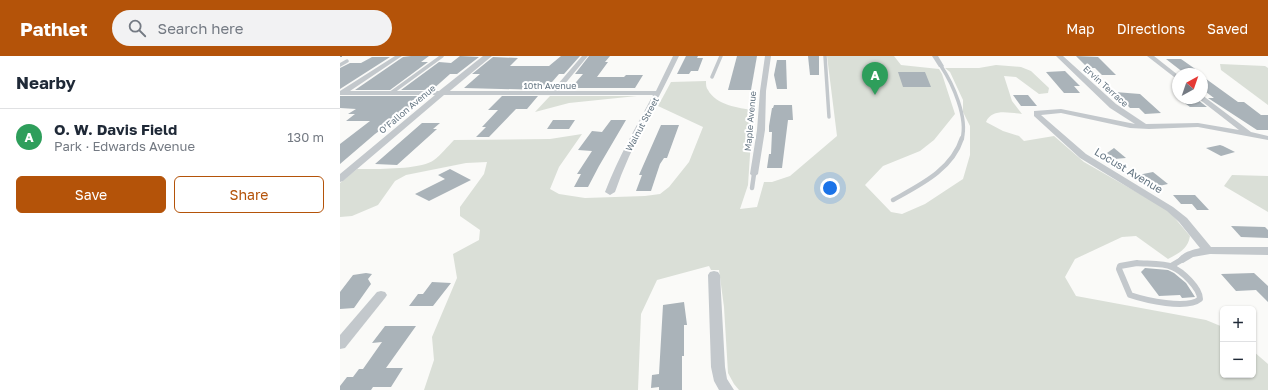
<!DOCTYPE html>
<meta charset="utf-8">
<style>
body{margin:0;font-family:"Golos Text",sans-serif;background:#f2f2f3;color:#1f2937}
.controls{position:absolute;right:12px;bottom:12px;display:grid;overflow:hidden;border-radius:6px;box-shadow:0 1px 3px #0004}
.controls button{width:36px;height:36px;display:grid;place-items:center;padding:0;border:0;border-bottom:1px solid #e0e1e3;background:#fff;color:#1f2937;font:20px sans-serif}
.compass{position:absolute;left:832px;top:12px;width:36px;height:36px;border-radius:50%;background:#fff;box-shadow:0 1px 3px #0004;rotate:40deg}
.you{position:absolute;left:490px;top:132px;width:14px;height:14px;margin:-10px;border:3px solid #fff;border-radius:50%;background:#1a73e8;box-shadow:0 0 0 6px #1a73e833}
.badge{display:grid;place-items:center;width:26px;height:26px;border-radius:50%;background:#b45309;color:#fff;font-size:13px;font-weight:700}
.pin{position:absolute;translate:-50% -33px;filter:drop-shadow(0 1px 2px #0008)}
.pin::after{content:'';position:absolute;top:21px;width:14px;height:12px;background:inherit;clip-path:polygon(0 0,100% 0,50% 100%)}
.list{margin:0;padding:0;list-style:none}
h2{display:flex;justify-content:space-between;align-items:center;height:52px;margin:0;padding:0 16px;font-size:17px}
h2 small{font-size:13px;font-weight:400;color:#747a83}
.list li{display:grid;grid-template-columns:26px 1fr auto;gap:12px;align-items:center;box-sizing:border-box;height:56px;padding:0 16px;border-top:1px solid #e0e1e3}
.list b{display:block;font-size:15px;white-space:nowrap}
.list p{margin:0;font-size:13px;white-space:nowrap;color:#747a83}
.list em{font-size:13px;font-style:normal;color:#747a83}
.actions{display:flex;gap:8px;padding:12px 16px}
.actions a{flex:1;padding:9px 0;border:1px solid #b45309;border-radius:6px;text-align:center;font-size:14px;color:#b45309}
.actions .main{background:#b45309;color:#fff}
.icon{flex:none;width:22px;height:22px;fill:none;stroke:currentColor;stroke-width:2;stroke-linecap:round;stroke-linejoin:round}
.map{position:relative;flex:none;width:928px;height:334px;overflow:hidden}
header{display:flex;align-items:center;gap:24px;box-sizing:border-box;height:56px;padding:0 20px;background:#b45309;color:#fff}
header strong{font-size:19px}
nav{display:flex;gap:22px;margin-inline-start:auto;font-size:14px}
.search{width:280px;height:36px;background:#f2f2f3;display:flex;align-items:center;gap:10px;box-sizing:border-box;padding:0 14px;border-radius:22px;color:#747a83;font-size:15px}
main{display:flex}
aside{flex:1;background:#fff}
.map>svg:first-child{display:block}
</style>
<header>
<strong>Pathlet</strong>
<div class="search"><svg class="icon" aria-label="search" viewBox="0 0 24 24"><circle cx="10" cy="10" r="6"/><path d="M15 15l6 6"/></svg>Search here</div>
<nav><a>Map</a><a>Directions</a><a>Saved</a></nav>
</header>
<main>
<aside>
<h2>Nearby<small></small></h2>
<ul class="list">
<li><span class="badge" style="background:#2e9e5b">A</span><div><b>O. W. Davis Field</b><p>Park · Edwards Avenue</p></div><em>130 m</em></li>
</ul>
<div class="actions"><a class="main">Save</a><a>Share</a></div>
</aside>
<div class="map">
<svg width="928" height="334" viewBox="0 0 928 334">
<rect width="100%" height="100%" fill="#fafaf8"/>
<!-- green -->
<g fill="#dadfd7">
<path d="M487,0H554L561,9L599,13L602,18L615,58L594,84L580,95L543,110L525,129L551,156L562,158L585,148L623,123L630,99V70L623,56V44L610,16L605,12H639L656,9L681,11L691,15L709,32L708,37L699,38L676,21L664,20L672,45L682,58C669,57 652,52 646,66L663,75L679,80L684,85L714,80L744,106L828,154L850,180C848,193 839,197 828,203L796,180L782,181L735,203L725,221L736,240L866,264L883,271V319H913V295L928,308V334H399L394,328L388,317L384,251L379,214H371L369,210L317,224L301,258L298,334H84L94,304L92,281L117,222L113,198L139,184L140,174L120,160V151L144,118L147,106L126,107L66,119L55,125L38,149L12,160L0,161V127L17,113C33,113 81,114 94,104C101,99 107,91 114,84L210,83L242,78L219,111L210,133L219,138L245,142L305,140L320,138L329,131L349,106L363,71L318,50L331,26L366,25C366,28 366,32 368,34C376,49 399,52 413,54L408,129L400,153L417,151L424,126H432L450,120L497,80Z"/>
<path d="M880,8L925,10L928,12V49L881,14Z"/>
<path d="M210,40H297L229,47L195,56Z"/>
<path d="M892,119L928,120V156L884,130Z"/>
</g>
<!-- building -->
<g fill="#aab3b9">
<path d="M71,0H89L81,6H88L50,34H15L63,1Z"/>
<path d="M120,0L139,1L117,18H110L92,34H61L99,6L111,7Z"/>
<path d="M221,0H240L224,18H219L205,34L124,32L140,18H132L153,1L178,2L170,10H209Z"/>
<path d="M249,0H270L265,6H268L257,21H284L286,19H303L295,32H231L243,18H235Z"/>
<path d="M346,0H358L357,2H363L358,15H351L349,18H337Z"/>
<path d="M397,0H417L411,34H388Z"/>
<path d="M468,0H479V19H470Z"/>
<path d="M736,0L758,1L776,19H762L755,12H748Z"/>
<path d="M32,1H50L0,33V12L10,7H21Z"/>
<path d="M826,3H841L861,17H844Z"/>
<path d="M437,4H446L447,33H437L434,19Z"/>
<path d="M725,15L740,30H734L740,37H724L706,16Z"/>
<path d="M558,16H585L591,31H563Z"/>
<path d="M862,20L898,46H904L921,59H928V74H917L868,42H874L862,33H863L862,32Z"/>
<path d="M775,36L800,38L821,57L805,58L799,52H790Z"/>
<path d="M673,39H688L697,50H681Z"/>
<path d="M0,40H83L81,42H85L35,78L0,108V88L30,65H6L15,58H8L16,53L0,52Z"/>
<path d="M162,40H198L187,53H176L149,81H136L146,71H142L158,54H148Z"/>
<path d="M838,42H858V44L867,51H850Z"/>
<path d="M434,49H452L453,64H448L442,112H427L429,98H431L432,76H429V70L432,52H433Z"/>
<path d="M213,64H235L229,73H207Z"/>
<path d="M271,64H286L259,110L248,131H234L241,118H237L252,95L238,94L252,75L262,76Z"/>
<path d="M82,67H100L93,73H97L57,109L35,108Z"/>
<path d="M321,69H339L327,102H324L320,108L311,135H296L302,119H299Z"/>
<path d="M880,89L883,90L895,96L881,100L866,92Z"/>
<path d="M774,92L786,102L774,103L767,97Z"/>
<path d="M110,113L131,124L89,145L75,138L105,123L98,119Z"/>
<path d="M813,116L828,128L814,131L798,119Z"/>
<path d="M833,139H855L869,154H857L852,148H841Z"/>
<path d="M891,170L925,171L928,174V182L901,181Z"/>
<path d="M805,212L828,214L834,217L846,227L855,241L842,242L840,239L819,240L801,216Z"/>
<path d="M26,217L32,218L28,223L31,228L14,252L0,253V236L13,219Z"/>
<path d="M914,217L928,230V246L916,234L896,235L881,218Z"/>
<path d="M92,226L111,227L93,250H69L78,238H83Z"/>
<path d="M344,246L347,269H344V300H342V334H319V331L311,332L312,319L319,318L323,249Z"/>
<path d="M45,270H76L46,312H63L51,331H33L31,334H0V330L7,321H13L19,313H23L42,286L32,287Z"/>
</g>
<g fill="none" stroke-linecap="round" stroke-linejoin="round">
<!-- service-far2 -->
<g stroke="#c3c8cc" stroke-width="3.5">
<path d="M485,0L489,61"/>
<path d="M0,9L7,5"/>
<path d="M601,10C613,28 628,62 622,83"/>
<path d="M372,21L381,0"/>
<path d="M51,37L102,0"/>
</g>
<!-- service-far1 -->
<g stroke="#c3c8cc" stroke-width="4.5">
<path d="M412,132L414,118"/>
<path d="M553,144C580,129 612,114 622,82"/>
</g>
<!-- service -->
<g stroke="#c3c8cc" stroke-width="6">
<path d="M797,207C806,208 824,207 832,211C842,215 860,232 860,243C847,254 805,244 790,239L779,213L780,210Z"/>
<path d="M831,210L843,203"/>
</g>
<!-- minor -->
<g fill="#c3c8cc" fill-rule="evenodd">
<path d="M55,0H62L10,35H212L242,0H248L219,35H316L333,0H339C318,45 291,89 275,136L270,139L265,136C278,102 296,71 313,39H104L3,125L0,126V118L95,39H0V35Z"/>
<path d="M425,0H431L426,35L425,74L418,118L414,121L410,118L417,74L420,35Z"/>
<path d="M592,0H598L604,10L603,11H599Z"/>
<path d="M716,0H723L776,48L806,68L858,67L899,74L859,43L862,42V39L911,76L928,80V84L858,71L809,73L790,72L721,57L701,59L746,98L833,151L847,162L871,191H928V199L870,198L853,201L843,207L839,206L838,203C843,196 852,194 860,192L839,166L827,155L740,102L694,60V55L721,53L795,68L770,52Z"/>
<path d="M807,0H814L838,19V24Z"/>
<path d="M374,215L378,216L380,219L385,311L387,323L394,334H379L374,325L371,311L368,219L370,216Z"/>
<path d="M41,235L45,236L47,239L45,242L5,292L0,293V279L37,236Z"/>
</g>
<!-- tertiary -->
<path fill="#c3c8cc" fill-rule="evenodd" d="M143,0H152L105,39H99L97,37L99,35Z"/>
<!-- rail -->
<path stroke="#a2aab0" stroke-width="2" stroke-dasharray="4 2" stroke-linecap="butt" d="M0,0H2"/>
</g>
<g text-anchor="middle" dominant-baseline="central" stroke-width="4" stroke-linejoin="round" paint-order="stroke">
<!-- far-street labels -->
<g font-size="9" fill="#657683" stroke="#fff">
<text x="210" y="29">10th Avenue</text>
<text transform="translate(766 30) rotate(42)">Ervin Terrace</text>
<text transform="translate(67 53) rotate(-40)">O’Fallon Avenue</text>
<text transform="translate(410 65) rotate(-85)">Maple Avenue</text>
<text transform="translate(302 68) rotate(-62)">Walnut Street</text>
</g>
<!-- street labels -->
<g font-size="11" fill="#657683" stroke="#fff">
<text transform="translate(789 114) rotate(31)">Locust Avenue</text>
</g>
</g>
</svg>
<div class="controls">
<button>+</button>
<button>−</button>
</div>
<svg class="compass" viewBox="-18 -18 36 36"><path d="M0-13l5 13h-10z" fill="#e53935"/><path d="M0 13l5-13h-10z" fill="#747a83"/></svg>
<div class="you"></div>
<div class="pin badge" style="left:535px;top:39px;background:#2e9e5b">A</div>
</div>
</main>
